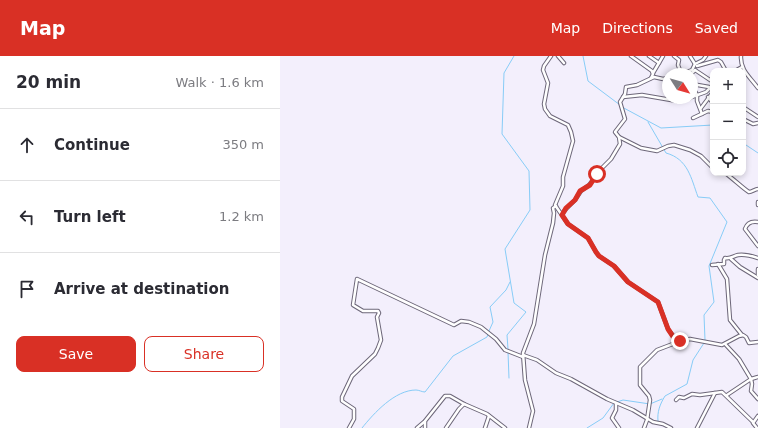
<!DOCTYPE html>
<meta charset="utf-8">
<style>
body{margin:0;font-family:"DejaVu Sans",sans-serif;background:#f2f2f3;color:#2b2b33}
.controls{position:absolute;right:12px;top:12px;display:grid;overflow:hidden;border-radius:8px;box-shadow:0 2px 6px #0003}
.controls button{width:36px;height:36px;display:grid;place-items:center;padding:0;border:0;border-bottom:1px solid #e1e1e2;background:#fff;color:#2b2b33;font:20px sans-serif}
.compass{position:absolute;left:382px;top:12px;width:36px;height:36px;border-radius:50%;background:#fff;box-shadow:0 2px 6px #0003;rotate:127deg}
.stop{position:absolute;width:12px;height:12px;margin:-9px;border:3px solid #d93025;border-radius:50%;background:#fff}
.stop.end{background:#d93025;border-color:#fff;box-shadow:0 1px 4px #0008}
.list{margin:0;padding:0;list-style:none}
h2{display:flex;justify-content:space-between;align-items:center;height:52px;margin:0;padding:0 16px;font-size:17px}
h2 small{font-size:13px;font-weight:400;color:#7c7c81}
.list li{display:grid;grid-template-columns:26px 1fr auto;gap:12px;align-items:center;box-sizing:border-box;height:72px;padding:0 16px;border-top:1px solid #e1e1e2}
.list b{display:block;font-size:15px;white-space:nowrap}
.list em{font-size:13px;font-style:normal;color:#7c7c81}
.actions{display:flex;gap:8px;padding:12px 16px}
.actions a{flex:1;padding:9px 0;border:1px solid #d93025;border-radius:8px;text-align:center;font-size:14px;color:#d93025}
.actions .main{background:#d93025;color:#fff}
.icon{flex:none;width:22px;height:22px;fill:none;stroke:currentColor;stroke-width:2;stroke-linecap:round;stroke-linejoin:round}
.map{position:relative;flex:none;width:478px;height:372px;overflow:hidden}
header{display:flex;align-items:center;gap:24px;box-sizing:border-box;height:56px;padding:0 20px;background:#d93025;color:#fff}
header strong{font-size:19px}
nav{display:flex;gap:22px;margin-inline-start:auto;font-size:14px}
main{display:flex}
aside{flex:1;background:#fff}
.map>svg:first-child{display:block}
</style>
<header>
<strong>Map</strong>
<nav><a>Map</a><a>Directions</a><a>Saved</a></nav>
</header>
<main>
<aside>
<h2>20 min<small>Walk · 1.6 km</small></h2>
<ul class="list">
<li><svg class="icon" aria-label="ahead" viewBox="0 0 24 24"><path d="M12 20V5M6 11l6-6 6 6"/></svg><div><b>Continue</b></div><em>350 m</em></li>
<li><svg class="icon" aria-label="left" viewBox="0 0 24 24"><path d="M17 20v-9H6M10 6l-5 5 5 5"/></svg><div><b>Turn left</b></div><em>1.2 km</em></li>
<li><svg class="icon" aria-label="arrive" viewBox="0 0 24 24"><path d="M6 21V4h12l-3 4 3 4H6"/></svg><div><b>Arrive at destination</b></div></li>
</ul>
<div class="actions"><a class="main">Save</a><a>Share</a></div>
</aside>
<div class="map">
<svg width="478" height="372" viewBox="0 0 478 372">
<rect width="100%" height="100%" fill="#f3effc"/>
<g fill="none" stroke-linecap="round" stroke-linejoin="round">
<!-- stream -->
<g stroke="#87ccf7" stroke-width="1">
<path d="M303,0L308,25L340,49"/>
<path d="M342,51L381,72L433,69"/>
<path d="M368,66L386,97C408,103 411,122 418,141L430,142L447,166L429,210L434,246L424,259L425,284"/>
<path d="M463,87L478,97"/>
<path d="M209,275L213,266L210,251L226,234L230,226"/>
<path d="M228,293L227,279L246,256L234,247L225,193L250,154L249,115L222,78L224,17L234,0"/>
<path d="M228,296L229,322"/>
<path d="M337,346L343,344L370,348L382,343"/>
<path d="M378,365C377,356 380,348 385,340L407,328L413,304L424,287"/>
<path d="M82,372C94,357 115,334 136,334C139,334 142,336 145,336L173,300L207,281L208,278"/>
<path d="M307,372L323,362L334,347"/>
</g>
<!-- minor casing -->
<g stroke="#6d6779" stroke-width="4.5">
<g id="minor">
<path d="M271,0L264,10L263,14L268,27L264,48L265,53L270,60L288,69L291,76L293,85L283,121V130L275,149L288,168L308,182L316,196L319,200L334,210L348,226L378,246L388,273L397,285L410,283L442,289L459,280L463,279L466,281L469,287L478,286"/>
<path d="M278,0L284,7"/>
<path d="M351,0L372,15L373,18L371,22"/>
<path d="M369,0L379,7"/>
<path d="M394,0L399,4L398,9L401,17"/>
<path d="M410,0L415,8"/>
<path d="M461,0C460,14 470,21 478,32"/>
<path d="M417,10L438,4L441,6L446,15"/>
<path d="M415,14L433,26"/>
<path d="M455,15L462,11"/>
<path d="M373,17L383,0"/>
<path d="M409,17H412L415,14"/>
<path d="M401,18L412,14L415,8L423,4L426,0"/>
<path d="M412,28L429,31L433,34"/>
<path d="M412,29L417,39V45L422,58"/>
<path d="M343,41L362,39L397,45L410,42"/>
<path d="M412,41L426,36L430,32"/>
<path d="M428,41L433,47"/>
<path d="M463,51L478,61"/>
<path d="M421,52L433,36"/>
<path d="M413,62L428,55L433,56"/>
<path d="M463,63L473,68L478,67"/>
<path d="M339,81L361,92L377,95L388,90L394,89L410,94L421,100L433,112"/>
<path d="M445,117C450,120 466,135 469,136C472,136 475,133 478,133"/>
<path d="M478,146V149"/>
<path d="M282,158L286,153L295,144L301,135L309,129L321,113L331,103L340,88L339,81L335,76L345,63L340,46L345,38L346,31L357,29L374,21L383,23L388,22"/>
<path d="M478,166C472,165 467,167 465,173L478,190"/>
<path d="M451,203L460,211L478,222"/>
<path d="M438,208L447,223L450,264L462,279"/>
<path d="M432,209L444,208V204L445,202C451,203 453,200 458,199C464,198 472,200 478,202"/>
<path d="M478,213V219"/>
<path d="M445,288L459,303L471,323"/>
<path d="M243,299L257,304L276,317L291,323L327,343L353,354L373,366L383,368L391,372"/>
<path d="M471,323L472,328L471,335L478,343"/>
<path d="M447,339L471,323L478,321"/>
<path d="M396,344L399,341L404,342L412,338L420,339L442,336L473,366"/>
<path d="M336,348V354L332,362L339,372"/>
<path d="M69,372L74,363V353L62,345V341L72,320L95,298L98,292L101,284L97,261L99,257L98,255H83L73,249L77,223L174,269L181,265L189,266L201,271L216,283L225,294L243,301"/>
<path d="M137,372L144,366"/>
<path d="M145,372V365L165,340H170L184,348"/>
<path d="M166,372L179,353L184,348L207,358L225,372"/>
<path d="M205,372L209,360"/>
<path d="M249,372L253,355L245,324L243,297L254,268L265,199L273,167L274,157L273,152L276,150"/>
<path d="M364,372L367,364L370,344L369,340L360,329V311L377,294L398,286"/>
<path d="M417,372L435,337"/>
<path d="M477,372L473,367L478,360"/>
</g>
</g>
<!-- minor -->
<use href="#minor" stroke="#fff" stroke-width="2.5"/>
</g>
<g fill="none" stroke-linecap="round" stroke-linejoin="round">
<!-- route -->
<path stroke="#d93025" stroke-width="5" d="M317,118L310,129L300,135L295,144L286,152L282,159L288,168L308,182L316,196L319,200L334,210L348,226L378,246L388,273L396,285H400"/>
</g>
</svg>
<div class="controls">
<button>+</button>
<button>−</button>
<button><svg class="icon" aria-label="locate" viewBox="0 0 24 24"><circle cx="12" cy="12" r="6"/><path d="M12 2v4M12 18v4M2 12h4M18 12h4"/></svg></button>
</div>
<svg class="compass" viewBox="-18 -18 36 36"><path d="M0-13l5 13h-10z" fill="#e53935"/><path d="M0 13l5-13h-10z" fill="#7c7c81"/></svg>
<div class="stop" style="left:317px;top:118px"></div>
<div class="stop end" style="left:400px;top:285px"></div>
</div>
</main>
